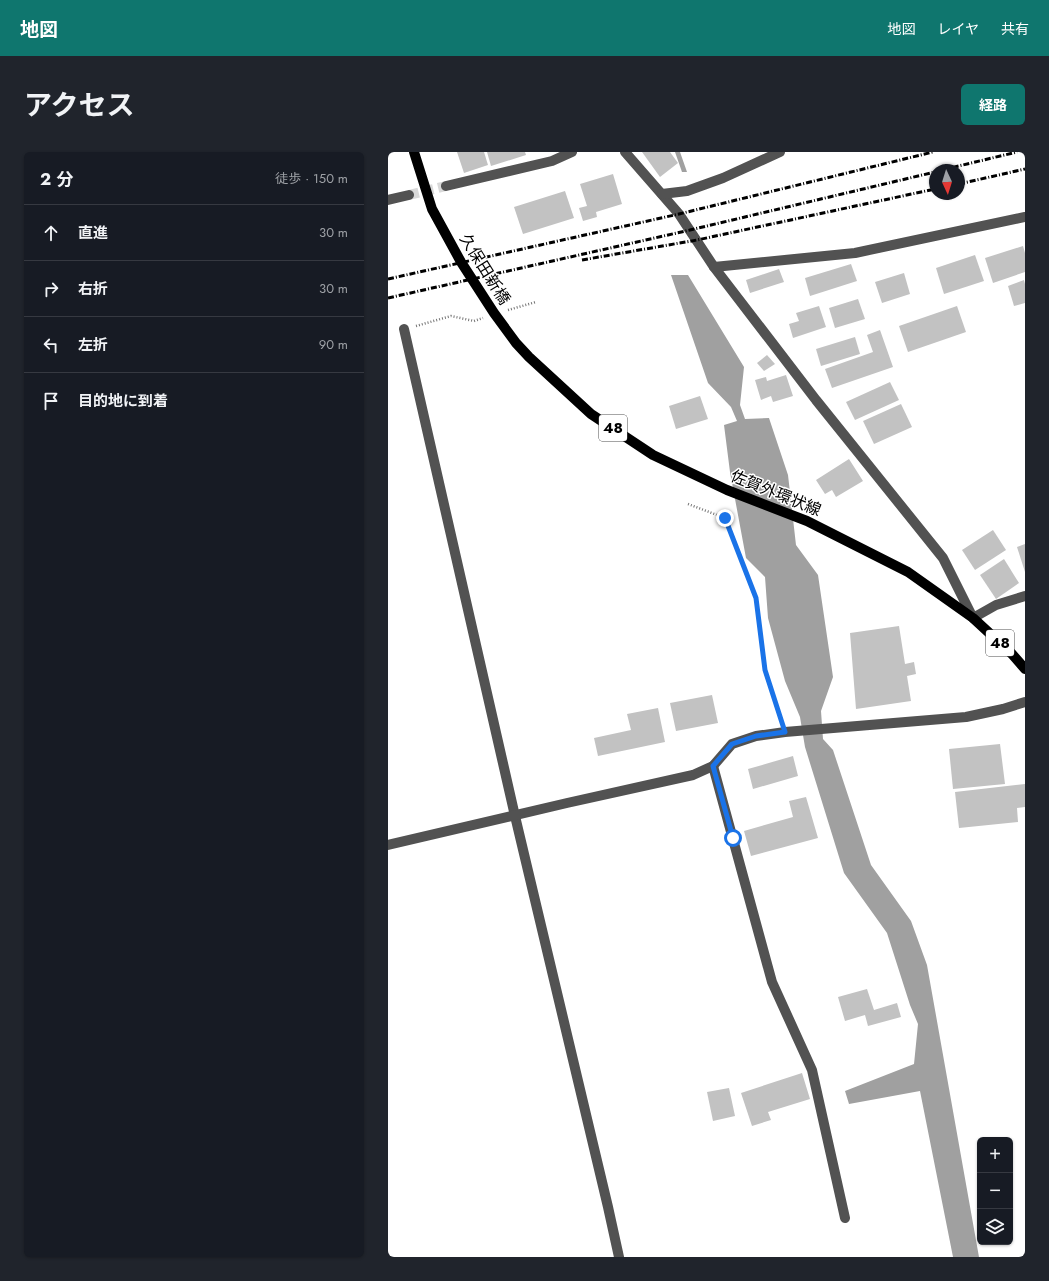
<!DOCTYPE html>
<html lang="ja">
<meta charset="utf-8">
<style>
body{margin:0;font-family:Jost,"Noto Sans JP",sans-serif;background:#20242c;color:#f1f3f6}
.controls{position:absolute;right:12px;bottom:12px;display:grid;overflow:hidden;border-radius:6px;box-shadow:0 1px 3px #0004}
.controls button{width:36px;height:36px;display:grid;place-items:center;padding:0;border:0;border-bottom:1px solid #363941;background:#171b24;color:#f1f3f6;font:20px sans-serif}
.compass{position:absolute;left:541px;top:12px;width:36px;height:36px;border-radius:50%;background:#171b24;box-shadow:0 1px 3px #0004;rotate:176deg}
.stop{position:absolute;width:12px;height:12px;margin:-9px;border:3px solid #1a73e8;border-radius:50%;background:#fff}
.stop.end{background:#1a73e8;border-color:#fff;box-shadow:0 1px 4px #0008}
.list{margin:0;padding:0;list-style:none}
h2{display:flex;justify-content:space-between;align-items:center;height:52px;margin:0;padding:0 16px;font-size:17px}
h2 small{font-size:13px;font-weight:400;color:#9ea1a6}
.list li{display:grid;grid-template-columns:26px 1fr auto;gap:12px;align-items:center;box-sizing:border-box;height:56px;padding:0 16px;border-top:1px solid #363941}
.list b{display:block;font-size:15px;white-space:nowrap}
.list em{font-size:13px;font-style:normal;color:#9ea1a6}
.icon{flex:none;width:22px;height:22px;fill:none;stroke:currentColor;stroke-width:2;stroke-linecap:round;stroke-linejoin:round}
.map{position:relative;flex:none;width:637px;height:1105px;overflow:hidden;border-radius:6px}
header{display:flex;align-items:center;gap:24px;box-sizing:border-box;height:56px;padding:0 20px;background:#0f766e;color:#fff}
header strong{font-size:19px}
nav{display:flex;gap:22px;margin-inline-start:auto;font-size:14px}
.intro{display:flex;align-items:center;justify-content:space-between;box-sizing:border-box;height:96px;padding:0 24px}
h1{margin:0;font-size:28px}
.button{padding:10px 18px;border-radius:6px;background:#0f766e;color:#fff;font-size:14px;font-weight:700}
main{display:flex;gap:24px;padding:0 24px}
aside{flex:1;background:#171b24;border-radius:6px;box-shadow:0 1px 3px #0004}
.map>svg:first-child{display:block}
</style>
<header>
<strong>地図</strong>
<nav><a>地図</a><a>レイヤ</a><a>共有</a></nav>
</header>
<div class="intro"><h1>アクセス</h1><a class="button">経路</a></div>
<main>
<aside>
<h2>2 分<small>徒歩 · 150 m</small></h2>
<ul class="list">
<li><svg class="icon" aria-label="ahead" viewBox="0 0 24 24"><path d="M12 20V5M6 11l6-6 6 6"/></svg><div><b>直進</b></div><em>30 m</em></li>
<li><svg class="icon" aria-label="right" viewBox="0 0 24 24"><path d="M7 20v-9h11M14 6l5 5-5 5"/></svg><div><b>右折</b></div><em>30 m</em></li>
<li><svg class="icon" aria-label="left" viewBox="0 0 24 24"><path d="M17 20v-9H6M10 6l-5 5 5 5"/></svg><div><b>左折</b></div><em>90 m</em></li>
<li><svg class="icon" aria-label="arrive" viewBox="0 0 24 24"><path d="M6 21V4h12l-3 4 3 4H6"/></svg><div><b>目的地に到着</b></div></li>
</ul>
</aside>
<div class="map">
<svg width="637" height="1105" viewBox="0 0 637 1105">
<rect width="100%" height="100%" fill="#fff"/>
<!-- water -->
<g fill="#a0a0a0">
<path d="M287,0H292L299,20H294Z"/>
<path d="M283,123H300L356,215L352,253L357,267L381,266L400,323L408,393L430,423L445,525L433,559L435,587L445,598L483,713L523,769L539,813L591,1105H565L532,939L461,952L457,939L526,912L530,872L522,853L499,781L456,721L417,595L412,565L397,529L380,466L377,425L358,406L342,320L336,273L349,269L343,255L320,231Z"/>
</g>
<!-- building -->
<g fill="#c2c2c2">
<path d="M69,0H96L100,13L76,21Z"/>
<path d="M99,0H137L138,3L103,14Z"/>
<path d="M254,0H282L290,11L272,25Z"/>
<path d="M225,22L234,52L208,60L209,65L195,69L191,56L199,54L192,32Z"/>
<path d="M177,39L186,66L135,82L126,55Z"/>
<path d="M635,94L637,101V120L605,131L597,106Z"/>
<path d="M587,103L596,129L556,142L548,116Z"/>
<path d="M463,112L469,129L422,144L417,126Z"/>
<path d="M391,117L396,130L362,141L358,128Z"/>
<path d="M516,121L522,142L494,151L487,130Z"/>
<path d="M636,128L637,132V151L626,154L620,134Z"/>
<path d="M470,147L477,167L447,176L441,156Z"/>
<path d="M431,154L438,175L405,186L401,172L411,169L408,161Z"/>
<path d="M569,154L578,180L520,200L511,174Z"/>
<path d="M492,178L505,215L444,236L437,217L485,200L479,183Z"/>
<path d="M467,185L472,202L433,214L428,197Z"/>
<path d="M379,203L387,212L376,219L369,211Z"/>
<path d="M398,223L405,244L385,250L383,244L373,248L367,228L378,225L379,229Z"/>
<path d="M502,230L511,248L467,268L458,250Z"/>
<path d="M312,244L320,267L288,277L281,254Z"/>
<path d="M513,252L524,275L486,292L475,269Z"/>
<path d="M461,307L475,329L448,345L444,338L437,342L428,328Z"/>
<path d="M605,378L618,398L587,418L574,398Z"/>
<path d="M637,392V420L629,395Z"/>
<path d="M616,407L631,431L608,447L592,423Z"/>
<path d="M511,474L517,512L526,510L528,522L519,524L523,549L468,557L462,481Z"/>
<path d="M324,543L330,571L288,579L282,551Z"/>
<path d="M270,556L277,590L210,604L206,586L243,578L239,562Z"/>
<path d="M612,592L617,632L565,637L561,597Z"/>
<path d="M405,604L410,624L365,637L360,617Z"/>
<path d="M637,632V655L629,656L630,670L571,676L567,640Z"/>
<path d="M418,645L430,686L363,704L356,679L405,665L401,649Z"/>
<path d="M479,837L486,858L509,851L513,865L480,874L477,863L457,869L450,845Z"/>
<path d="M414,921L422,947L380,960L383,968L364,974L353,941Z"/>
<path d="M341,936L347,964L325,969L319,940Z"/>
</g>
<g fill="none" stroke-linecap="round" stroke-linejoin="round">
<!-- minor-tunnel -->
<path stroke="#d9d9d9" stroke-width="10" stroke-dasharray="10 5" stroke-linecap="butt" d="M21,43L58,34"/>
<!-- path -->
<g stroke="#747474" stroke-width="2.5" stroke-dasharray="1 2" stroke-linecap="butt">
<path d="M120,158L148,150"/>
<path d="M28,174L63,164L86,169L95,166"/>
<path d="M300,352L337,366L368,446L377,518L393,567"/>
</g>
<!-- minor -->
<g stroke="#525252" stroke-width="10">
<path d="M237,0L291,62L326,115L428,248L555,406L585,466L608,453L637,444"/>
<path d="M58,34L164,9L184,0"/>
<path d="M274,42L299,39L335,26L392,0"/>
<path d="M0,48L21,43"/>
<path d="M326,115L467,101L637,65"/>
<path d="M16,177L127,664L220,1055L231,1105"/>
<path d="M325,614L384,830L424,918L457,1066"/>
<path d="M0,693L179,651L305,623L325,614L344,592L368,584L397,580L578,565L615,557L637,550"/>
</g>
<!-- major -->
<path stroke="#000" stroke-width="10" d="M26,0L44,57L73,110L106,161L128,191L141,205L203,262L265,303L339,338L419,369L520,420L585,466L624,502L637,517"/>
<!-- rail -->
<g stroke="#000" stroke-width="3" stroke-dasharray="6 2 1 2" stroke-linecap="butt">
<path d="M554,18L629,0"/>
<path d="M571,32L637,17"/>
<path d="M194,108L309,88L547,37"/>
<path d="M0,127L291,62L545,0"/>
<path d="M0,146L302,78L547,20"/>
</g>
</g>
<g fill="none" stroke-linecap="round" stroke-linejoin="round">
<!-- route -->
<path stroke="#1a73e8" stroke-width="5" d="M337,366L368,446L377,518L397,580L368,584L344,592L325,614L345,686"/>
</g>
<g text-anchor="middle" dominant-baseline="central" stroke-width="3" stroke-linejoin="round" paint-order="stroke">
<!-- shield labels -->
<g fill="#fff" stroke="#4c4c4c" stroke-width="1">
<rect x="211" y="263" width="28" height="26" rx="3"/>
<rect x="598" y="478" width="28" height="26" rx="3"/>
</g>
<g font-size="15" font-weight="bold" fill="#000">
<text x="225" y="276">48</text>
<text x="612" y="491">48</text>
</g>
<!-- street labels -->
<g font-size="16" fill="#000" stroke="#fff">
<text transform="translate(97 117) rotate(58)">久保田新橋</text>
<text transform="translate(388 341) rotate(22)">佐賀外環状線</text>
</g>
</g>
</svg>
<div class="controls">
<button>+</button>
<button>−</button>
<button><svg class="icon" aria-label="layers" viewBox="0 0 24 24"><path d="M12 4l9 5-9 5-9-5zM3 14l9 5 9-5"/></svg></button>
</div>
<svg class="compass" viewBox="-18 -18 36 36"><path d="M0-13l5 13h-10z" fill="#e53935"/><path d="M0 13l5-13h-10z" fill="#9ea1a6"/></svg>
<div class="stop" style="left:345px;top:686px"></div>
<div class="stop end" style="left:337px;top:366px"></div>
</div>
</main>
